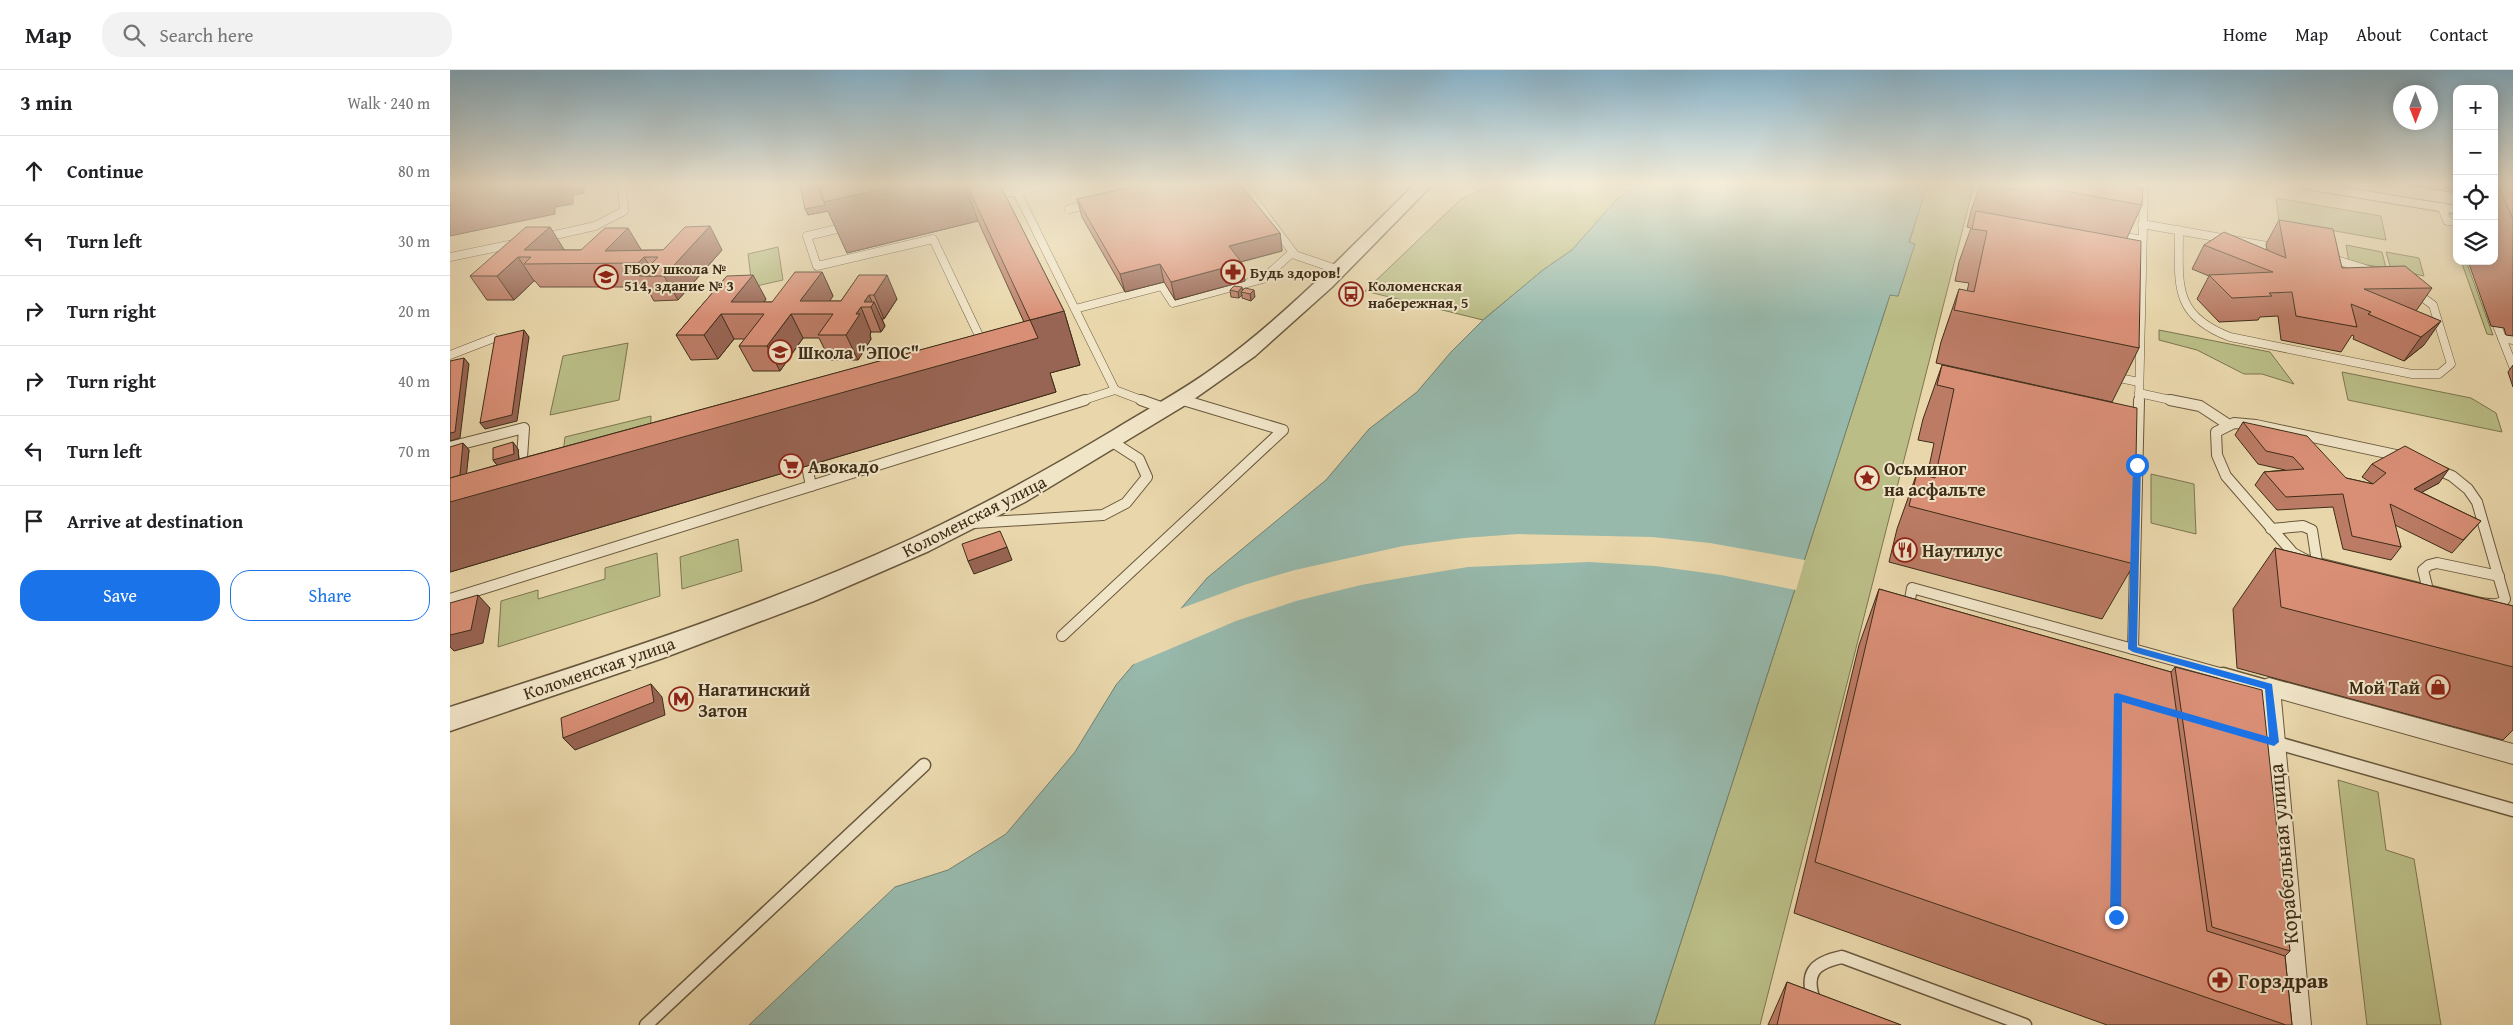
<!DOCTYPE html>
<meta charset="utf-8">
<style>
body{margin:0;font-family:"Gentium Book Plus",serif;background:#f2f2f2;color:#202124}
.controls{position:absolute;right:15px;top:15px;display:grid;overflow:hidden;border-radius:10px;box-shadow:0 2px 12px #0003}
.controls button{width:45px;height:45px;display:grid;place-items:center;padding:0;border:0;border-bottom:1px solid #e0e0e0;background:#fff;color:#202124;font:25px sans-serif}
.compass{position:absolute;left:1943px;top:15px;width:45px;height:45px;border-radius:50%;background:#fff;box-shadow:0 2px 12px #0003;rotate:180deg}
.stop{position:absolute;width:15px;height:15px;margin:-11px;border:4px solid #1a73e8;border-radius:50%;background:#fff}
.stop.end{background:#1a73e8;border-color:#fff;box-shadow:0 1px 5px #0008}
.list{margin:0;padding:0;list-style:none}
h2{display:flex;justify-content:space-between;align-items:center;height:65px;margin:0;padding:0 20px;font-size:21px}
h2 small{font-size:16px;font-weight:400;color:#757577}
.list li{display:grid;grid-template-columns:32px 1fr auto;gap:15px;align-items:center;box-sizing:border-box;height:70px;padding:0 20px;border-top:1px solid #e0e0e0}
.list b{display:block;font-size:19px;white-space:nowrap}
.list em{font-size:16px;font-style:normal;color:#757577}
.actions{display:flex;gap:10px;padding:15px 20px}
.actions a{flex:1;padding:11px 0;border:1px solid #1a73e8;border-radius:20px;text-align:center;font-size:18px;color:#1a73e8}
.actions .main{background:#1a73e8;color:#fff}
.icon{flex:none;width:28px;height:28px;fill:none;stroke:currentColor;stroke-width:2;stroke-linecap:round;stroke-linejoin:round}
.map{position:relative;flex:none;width:2063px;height:955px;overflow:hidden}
header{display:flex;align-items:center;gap:30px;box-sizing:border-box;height:70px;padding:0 25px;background:#fff;border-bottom:1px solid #e0e0e0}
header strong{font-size:24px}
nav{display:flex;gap:28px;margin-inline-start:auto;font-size:18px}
.search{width:350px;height:45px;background:#f2f2f2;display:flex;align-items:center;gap:12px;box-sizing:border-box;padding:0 18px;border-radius:20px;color:#757577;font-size:19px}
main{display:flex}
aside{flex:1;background:#fff}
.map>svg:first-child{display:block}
</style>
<header>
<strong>Map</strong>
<div class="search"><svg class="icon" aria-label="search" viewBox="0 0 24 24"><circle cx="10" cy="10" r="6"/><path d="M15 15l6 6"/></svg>Search here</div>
<nav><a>Home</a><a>Map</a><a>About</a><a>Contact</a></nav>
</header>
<main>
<aside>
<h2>3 min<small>Walk · 240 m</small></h2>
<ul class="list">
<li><svg class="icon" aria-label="ahead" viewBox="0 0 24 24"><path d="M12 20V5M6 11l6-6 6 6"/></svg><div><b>Continue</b></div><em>80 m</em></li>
<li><svg class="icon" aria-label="left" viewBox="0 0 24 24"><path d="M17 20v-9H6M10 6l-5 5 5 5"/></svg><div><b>Turn left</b></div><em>30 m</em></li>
<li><svg class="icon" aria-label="right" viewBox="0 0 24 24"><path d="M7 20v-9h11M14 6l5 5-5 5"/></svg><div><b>Turn right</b></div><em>20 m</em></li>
<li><svg class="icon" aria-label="right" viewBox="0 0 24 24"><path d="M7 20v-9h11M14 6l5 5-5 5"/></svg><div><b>Turn right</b></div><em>40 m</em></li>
<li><svg class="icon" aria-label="left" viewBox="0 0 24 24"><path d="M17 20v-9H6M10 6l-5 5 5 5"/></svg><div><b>Turn left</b></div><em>70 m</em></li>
<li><svg class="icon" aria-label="arrive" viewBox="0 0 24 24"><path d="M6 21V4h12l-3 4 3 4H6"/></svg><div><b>Arrive at destination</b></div></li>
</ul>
<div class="actions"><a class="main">Save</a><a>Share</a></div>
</aside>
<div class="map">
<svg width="2063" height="955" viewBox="0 0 2063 955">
<rect width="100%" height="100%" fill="#e9d7ab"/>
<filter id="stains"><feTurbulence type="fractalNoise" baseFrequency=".004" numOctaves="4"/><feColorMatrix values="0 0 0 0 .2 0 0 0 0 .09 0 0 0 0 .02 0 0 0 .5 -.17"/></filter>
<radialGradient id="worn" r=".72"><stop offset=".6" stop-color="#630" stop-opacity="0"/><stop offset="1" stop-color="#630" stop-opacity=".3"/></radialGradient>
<!-- green -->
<g fill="#babd86" stroke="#7c754f">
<path d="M1043,115H1183L1185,119L1168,128L1122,180L1093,200L1033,250L915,221L1011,129Z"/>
<path d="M1477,115H1524L1310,955H1204L1440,225L1448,226L1464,174L1459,173Z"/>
<path d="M1826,128L1931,146L1936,170L1829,151Z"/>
<path d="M1896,175L1932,182L1936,198L1899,192Z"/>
<path d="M328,177L333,210L302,217L298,184Z"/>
<path d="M1936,182L1969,188L1974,206L1941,199Z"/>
<path d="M2011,191H2016L2043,265L2037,264Z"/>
<path d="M1709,260L1820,282L1844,314L1812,304H1794L1747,280L1709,270Z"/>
<path d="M178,273L169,330L100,345L113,286Z"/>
<path d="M1892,302L2021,328L2046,343L2052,362L1898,330Z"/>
<path d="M201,346L200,370L112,392L115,367Z"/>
<path d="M1701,404L1744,414L1746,464L1701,453Z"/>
<path d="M288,469L292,501L232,519L230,487Z"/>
<path d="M207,483L210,526L48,577L51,531L88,520V529L155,509V498Z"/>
<path d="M1888,710L1928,722L1936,780L1964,789L1991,955H1917Z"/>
</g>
<!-- water -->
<path fill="#97b9ac" stroke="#738171" d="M1183,115H1477L1459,172L1465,174L1448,226L1440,225L1204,955H299L445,817L498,800L556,764L625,682L666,615L757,508L876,410L919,359L967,322L1001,282L1033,250L1093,200L1122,180L1168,128L1185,119Z"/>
<!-- pier -->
<path fill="#e9d7ab" d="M1068,464L1202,467L1260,473L1355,490L1346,520L1271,505L1205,496L1139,492L1018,497L963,506L911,515L846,531L786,551L677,597L724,541L794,515L845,500L953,476L1014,468Z"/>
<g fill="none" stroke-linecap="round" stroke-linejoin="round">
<!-- service-far2 casing -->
<g stroke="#69583d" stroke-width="9">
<g id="service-far2">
<path d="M793,115L845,185L889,200"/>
<path d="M567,122L665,320"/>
<path d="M540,123L567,122L596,115"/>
<path d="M1992,137L1997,151L2007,152"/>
<path d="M619,139L641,134"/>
<path d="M1692,154L1817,176"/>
<path d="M400,156L357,166L367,196L483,169L534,276"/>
<path d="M1729,160C1729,214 1722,245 1780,267L1962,304H1989L2001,294L1983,235L1965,222"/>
<path d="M1670,166L1692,170"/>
<path d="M92,168L145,156L174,141L172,115"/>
<path d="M0,187L68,173"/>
<path d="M1877,187L1925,202"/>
<path d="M625,239L712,216L723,233L813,209L843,182"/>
<path d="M2043,245L2052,268"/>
<path d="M2063,270L2052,268L2063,296"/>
<path d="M0,285L44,268"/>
<path d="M1664,307L1689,312"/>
<path d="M1689,323L1725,331"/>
<path d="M731,329L737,331"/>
<path d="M631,331L665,320L694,331"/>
<path d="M1689,331L1694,115"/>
</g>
</g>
<!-- service-far1 casing -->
<g stroke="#69583d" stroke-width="12">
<g id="service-far1">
<path d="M691,330L716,339"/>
<path d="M1720,330L1750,336L1779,355"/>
<path d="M1784,353L1806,355L1960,388L2002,406L2018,419L2027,432L2055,529C2050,537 2039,534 2031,533L1856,490L1843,483L1776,406L1767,385L1766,362Z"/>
<path d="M0,377L74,358L71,402"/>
<path d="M357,396L361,416"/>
<path d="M524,453L653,445L676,433L697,407L689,389L661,371"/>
<path d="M1821,459L1853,456L1862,460L1867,492"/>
<path d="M1978,520L1973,500L1979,495L1987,493L2049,506"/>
<path d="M0,529L635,330"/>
<path d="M1458,541L1462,518L1777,605"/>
<path d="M612,566L833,360L733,330"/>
<path d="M1683,579L1689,330"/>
</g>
</g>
<!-- service casing -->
<g stroke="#69583d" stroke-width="15">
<g id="service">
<path d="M1773,604L1819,617"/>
<path d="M1824,672L2063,740"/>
<path d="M1365,933C1354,904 1363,893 1392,887L1575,955"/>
<path d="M196,955L474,695"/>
</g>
</g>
<!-- minor casing -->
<g stroke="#69583d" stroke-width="2">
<g id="minor">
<path d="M1849,115H1878L2007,136V144L1856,119Z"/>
<path d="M1819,608L2063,674V694L1831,629L1861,955H1833L1808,617L1811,611Z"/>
</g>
</g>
<!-- tertiary casing -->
<g stroke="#69583d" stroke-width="3">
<path id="tertiary" d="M964,115H982L882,217L805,286L737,334L575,432L479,481L364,531L213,588L0,661V637C155,587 313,537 461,469C530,437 597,400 662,361C696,340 730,322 762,299C836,246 899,179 964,115Z"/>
</g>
<!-- service-far2 -->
<use href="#service-far2" stroke="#f1e5c8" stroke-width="8"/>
<!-- service-far1 -->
<use href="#service-far1" stroke="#f1e5c8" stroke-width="10"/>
<!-- service -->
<use href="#service" stroke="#f1e5c8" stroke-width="12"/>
<!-- minor -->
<use href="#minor" fill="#f1e5c8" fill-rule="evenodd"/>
<!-- tertiary -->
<use href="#tertiary" fill="#f1e5c8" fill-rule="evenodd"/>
</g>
<!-- wall -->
<g fill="#bb7b65" stroke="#3e2d18">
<path d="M352,115H550L614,241L630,295L600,303L606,322L0,502L13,373L19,380L16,404L47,395L43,390L68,379L69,389L574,252L528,151L397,183L378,141L358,145Z"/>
<path d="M1530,115H1687L1686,117L1692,135L1677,168L1689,278L1662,332L1486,293L1491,272L1509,219L1517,221L1519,213L1505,211L1509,192L1521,158L1517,157L1521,141Z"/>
<path d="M1956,115H2007V123Z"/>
<path d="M2044,115H2063V266L2056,265L2054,258L2041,256L2018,191H2044Z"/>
<path d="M627,129L830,163L832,181L791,192L795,211L725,230L714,212L675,222L632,147Z"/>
<path d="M1829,150L1892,198L1982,218L1966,241L1974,275L1954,291L1903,269L1904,266L1902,265L1891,282L1831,270L1828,246L1810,247L1808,250L1769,252L1747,229L1759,206L1742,199L1754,175L1817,180L1816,174Z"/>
<path d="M100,157L114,180H272L228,230L204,231L196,217H90L85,211H84L64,230H37L20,206Z"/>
<path d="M372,202L383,226L379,231H391L409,205L447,229L434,249H432L435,256L431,262H421L420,265L421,269L408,290H380L369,268H353L330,301H303L289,276L295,269H284L268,289L241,290L226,265L277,206L316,229L314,232H322Z"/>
<path d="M780,220H793L805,227L801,231L792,228V225L789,228L781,227Z"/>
<path d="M1492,295L1684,494L1652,549L1439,492L1447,459L1467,403L1477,406L1484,373L1468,370L1473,349Z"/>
<path d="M2063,295V317L2058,302Z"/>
<path d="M1793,352L1896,408L1923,414L1912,407L1922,394L1989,413L1971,422L2031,451L2002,483L1945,455L1951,477L1941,490L1893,479L1883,437L1827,440L1805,415L1814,402L1835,400L1808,394L1785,365Z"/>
<path d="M1825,478L2063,536V660L2053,670L1787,598L1783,539Z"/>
<path d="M1429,519L1721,602L1725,597L1840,881L1835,886L1842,955H1657L1344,843L1409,575Z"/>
<path d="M1337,912L1451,955H1318Z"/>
</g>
<!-- shaded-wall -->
<g fill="#986453" stroke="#3e2d18">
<path d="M0,115H134V123L123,125V134L105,137V144L0,166Z"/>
<path d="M449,115H515L528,151L397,183L378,141L358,145L355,139L374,132Z"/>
<path d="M260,156L272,180L228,230L214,206Z"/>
<path d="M100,157L115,181L81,187L74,180Z"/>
<path d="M178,158L192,181H155Z"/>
<path d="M830,163L832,181L782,194L779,176Z"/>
<path d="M68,187L84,211L64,230L47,206Z"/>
<path d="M194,187L206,206H196L188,193Z"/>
<path d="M792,193L795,211L725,230L721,212Z"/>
<path d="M710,194L714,212L675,222L670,204Z"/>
<path d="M372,202L383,226L371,244L350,231Z"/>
<path d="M303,205L316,229L304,244L281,232Z"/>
<path d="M437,205L447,229L434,249L424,225Z"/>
<path d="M792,217L793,222H791L792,225L789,228L788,222Z"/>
<path d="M804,220L805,227L801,231L800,224Z"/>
<path d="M419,225L423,234L424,232L435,256L431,262L421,237L414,232Z"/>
<path d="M411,237L421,262L420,265L421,269L408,290L396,265L406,244Z"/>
<path d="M614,241L630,295L600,303L606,322L0,502V432L13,373L19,380L14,428L580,250Z"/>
<path d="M271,244L284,269L268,289L254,265Z"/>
<path d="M341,244L353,268L330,301L317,276Z"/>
<path d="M1991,251L1974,275L1954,291L1971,267Z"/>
<path d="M74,260L79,267L67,351L35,359L30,353Z"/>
<path d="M14,288L19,294L10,368L0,371V363Z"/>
<path d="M63,372L68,379L69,390L48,396L43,390Z"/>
<path d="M1999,399L1989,413L1954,432L1964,419Z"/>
<path d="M557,477L562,490L524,504L518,491Z"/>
<path d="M28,525L40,538L33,573L4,581L0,577V565Z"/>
<path d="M201,614L212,627L215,645L125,680L113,668Z"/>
</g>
<!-- building -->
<g fill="#d98f76" stroke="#3e2d18">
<path d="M350,115H383L369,118L375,135L355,139Z"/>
<path d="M383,115H449L374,132L369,118Z"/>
<path d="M517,115H550L614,241L580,250Z"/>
<path d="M690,115H791L830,163L779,176L792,193L721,212L710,194L670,204L627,129Z"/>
<path d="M1533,115H1568L1566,120Z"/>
<path d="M1580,115H1674L1693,118L1692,135Z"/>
<path d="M1996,115H2007V116Z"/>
<path d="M2048,115H2063V149Z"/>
<path d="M1526,141L1691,171L1689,278L1504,240L1509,219L1524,222L1537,161L1522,159Z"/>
<path d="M1829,150L1883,159L1892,198L1955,196L1982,218L1914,219L1991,251L1971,267L1918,244L1921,242L1901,234L1907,257L1846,246L1842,222L1819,223L1822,226L1782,228L1759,205L1823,202L1754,175L1774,162L1836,188Z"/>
<path d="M260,156L214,206H189L208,187H194L188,193L74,194L81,187H68L47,206H20L76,157H100L74,180H131L155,158H178L155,181L213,180L235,157Z"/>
<path d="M345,202H372L350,231H391L409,205H437L424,225H419L414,232H424L421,237H411L406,244H410L396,265H368L383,244H341L317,276H289L314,244H271L254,265H226L277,206L303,205L281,232H322Z"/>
<path d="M784,216L792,217L788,222L780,220Z"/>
<path d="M795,218L804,220L800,224L791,222Z"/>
<path d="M580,250L588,268L0,432V408Z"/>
<path d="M74,260L62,345L30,353L45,267Z"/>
<path d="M14,288L5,362L0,363V291Z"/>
<path d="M1492,295L1687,338L1684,494L1459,436L1467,403L1485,408L1504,319L1487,315Z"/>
<path d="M1793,352L1857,366L1896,408L1923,414L1936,403L1922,394L1955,376L1999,399L1964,419L2031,451L2013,470L1940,434L1951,477L1902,466L1893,424L1836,427L1814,402L1854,399L1843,387L1816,381Z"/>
<path d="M63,372L64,384L43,390V378Z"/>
<path d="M13,373L10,405L0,408V377Z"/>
<path d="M550,461L557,477L518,491L512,474Z"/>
<path d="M1825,478L2063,536V597L1831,537Z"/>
<path d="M1429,519L1721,602L1757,861L1835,886L1842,955H1836L1365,792Z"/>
<path d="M28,525L21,560L0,565V533Z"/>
<path d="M1725,597L1812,620L1840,881L1762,857Z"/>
<path d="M201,614L204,632L113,668L111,648Z"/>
<path d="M1337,912L1451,955H1327Z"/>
</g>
<!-- sky -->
<linearGradient id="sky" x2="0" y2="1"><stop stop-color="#87b6d0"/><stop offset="0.46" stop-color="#f5edd9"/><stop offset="1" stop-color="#f5edd9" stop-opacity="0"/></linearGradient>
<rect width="2063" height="248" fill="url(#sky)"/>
<!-- route -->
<path fill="#1a73e8" d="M1687,393L1691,395L1687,577L1822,614L1829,672L1824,676L1672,632L1671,847L1666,852L1660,847L1664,624L1667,623L1819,667L1815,619L1683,582L1678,579L1683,395Z"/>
<!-- icons -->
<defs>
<g id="pharmacy-ring" transform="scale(1.25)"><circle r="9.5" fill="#f1e5c8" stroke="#8f2418" stroke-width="1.5"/><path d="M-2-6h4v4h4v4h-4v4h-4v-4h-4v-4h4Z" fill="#8f2418"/></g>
<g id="school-ring" transform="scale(1.25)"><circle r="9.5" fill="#f1e5c8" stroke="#8f2418" stroke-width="1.5"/><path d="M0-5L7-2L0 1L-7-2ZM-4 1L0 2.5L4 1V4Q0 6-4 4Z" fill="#8f2418"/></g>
<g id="bus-ring" transform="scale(1.25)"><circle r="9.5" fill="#f1e5c8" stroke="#8f2418" stroke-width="1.5"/><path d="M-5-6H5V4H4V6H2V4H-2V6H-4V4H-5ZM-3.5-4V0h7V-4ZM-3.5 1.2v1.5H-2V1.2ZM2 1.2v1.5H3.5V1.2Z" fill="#8f2418"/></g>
<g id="supermarket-ring" transform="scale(1.25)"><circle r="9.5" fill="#f1e5c8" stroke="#8f2418" stroke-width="1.5"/><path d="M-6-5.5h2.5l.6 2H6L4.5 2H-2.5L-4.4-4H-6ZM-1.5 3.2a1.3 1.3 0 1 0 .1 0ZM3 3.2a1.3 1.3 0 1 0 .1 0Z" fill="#8f2418"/></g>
<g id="sight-ring" transform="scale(1.25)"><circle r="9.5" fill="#f1e5c8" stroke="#8f2418" stroke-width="1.5"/><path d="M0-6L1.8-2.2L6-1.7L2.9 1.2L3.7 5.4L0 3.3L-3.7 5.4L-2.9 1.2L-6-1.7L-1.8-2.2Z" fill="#8f2418"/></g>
<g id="restaurant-ring" transform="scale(1.25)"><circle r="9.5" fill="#f1e5c8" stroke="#8f2418" stroke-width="1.5"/><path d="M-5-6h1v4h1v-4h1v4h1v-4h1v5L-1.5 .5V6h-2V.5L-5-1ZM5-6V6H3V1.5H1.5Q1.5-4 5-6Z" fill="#8f2418"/></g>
<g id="shop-ring" transform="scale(1.25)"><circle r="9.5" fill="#f1e5c8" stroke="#8f2418" stroke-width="1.5"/><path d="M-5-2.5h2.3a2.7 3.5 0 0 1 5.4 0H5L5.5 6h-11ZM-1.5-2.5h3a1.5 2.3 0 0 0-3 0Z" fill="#8f2418"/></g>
<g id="metro-ring" transform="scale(1.25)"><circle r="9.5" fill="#f1e5c8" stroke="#8f2418" stroke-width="1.5"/><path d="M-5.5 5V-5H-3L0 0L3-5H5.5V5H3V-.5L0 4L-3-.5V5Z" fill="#8f2418"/></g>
</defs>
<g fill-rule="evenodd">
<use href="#pharmacy-ring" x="783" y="202"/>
<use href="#school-ring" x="156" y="207"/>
<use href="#bus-ring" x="901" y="224"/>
<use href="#school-ring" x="330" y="282"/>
<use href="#supermarket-ring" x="341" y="396"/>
<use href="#sight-ring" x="1417" y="408"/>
<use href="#restaurant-ring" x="1455" y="480"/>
<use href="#shop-ring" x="1988" y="617"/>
<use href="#metro-ring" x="231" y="629"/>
<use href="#pharmacy-ring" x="1770" y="910"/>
</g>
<g text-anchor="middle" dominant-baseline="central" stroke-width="4" stroke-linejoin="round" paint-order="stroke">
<!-- far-poi labels -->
<g font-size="15" font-weight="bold" fill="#3e2d18" stroke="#f1e5c8" text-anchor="start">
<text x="174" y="198">ГБОУ школа №<tspan x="174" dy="17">514, здание № 3</tspan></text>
<text x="800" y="202">Будь здоров!</text>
<text x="918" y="215">Коломенская<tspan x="918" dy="17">набережная, 5</tspan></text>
</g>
<!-- poi labels -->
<g font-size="18" font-weight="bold" fill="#3e2d18" stroke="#f1e5c8" text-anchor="start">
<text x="348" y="282">Школа "ЭПОС"</text>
<text x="358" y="396">Авокадо</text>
<text x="1434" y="398">Осьминог<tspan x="1434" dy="21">на асфальте</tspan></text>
<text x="1472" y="480">Наутилус</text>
<text x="1970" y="617" text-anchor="end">Мой Тай</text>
<text x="248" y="619">Нагатинский<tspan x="248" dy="21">Затон</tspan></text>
</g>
<!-- street labels -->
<g font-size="18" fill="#3e2d18" stroke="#f1e5c8">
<text transform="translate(524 446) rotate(-27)">Коломенская улица</text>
<text transform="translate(149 598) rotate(-19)">Коломенская улица</text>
</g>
<!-- near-street labels -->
<g font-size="21" fill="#3e2d18" stroke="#f1e5c8">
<text transform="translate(1833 784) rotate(-95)">Корабельная улица</text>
</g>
<!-- near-poi labels -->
<g font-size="21" font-weight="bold" fill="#3e2d18" stroke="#f1e5c8" text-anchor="start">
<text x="1788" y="910">Горздрав</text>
</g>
</g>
<rect width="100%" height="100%" filter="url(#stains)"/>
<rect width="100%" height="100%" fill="url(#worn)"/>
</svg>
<div class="controls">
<button>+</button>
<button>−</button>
<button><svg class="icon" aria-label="locate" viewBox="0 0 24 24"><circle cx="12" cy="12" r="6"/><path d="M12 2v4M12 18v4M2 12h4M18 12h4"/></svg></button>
<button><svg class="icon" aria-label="layers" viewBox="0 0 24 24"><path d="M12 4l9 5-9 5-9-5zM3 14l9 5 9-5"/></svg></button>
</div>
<svg class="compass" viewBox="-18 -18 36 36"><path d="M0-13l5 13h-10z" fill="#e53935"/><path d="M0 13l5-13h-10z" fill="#757577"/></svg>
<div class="stop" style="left:1687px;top:395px"></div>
<div class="stop end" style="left:1666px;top:847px"></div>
</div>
</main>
